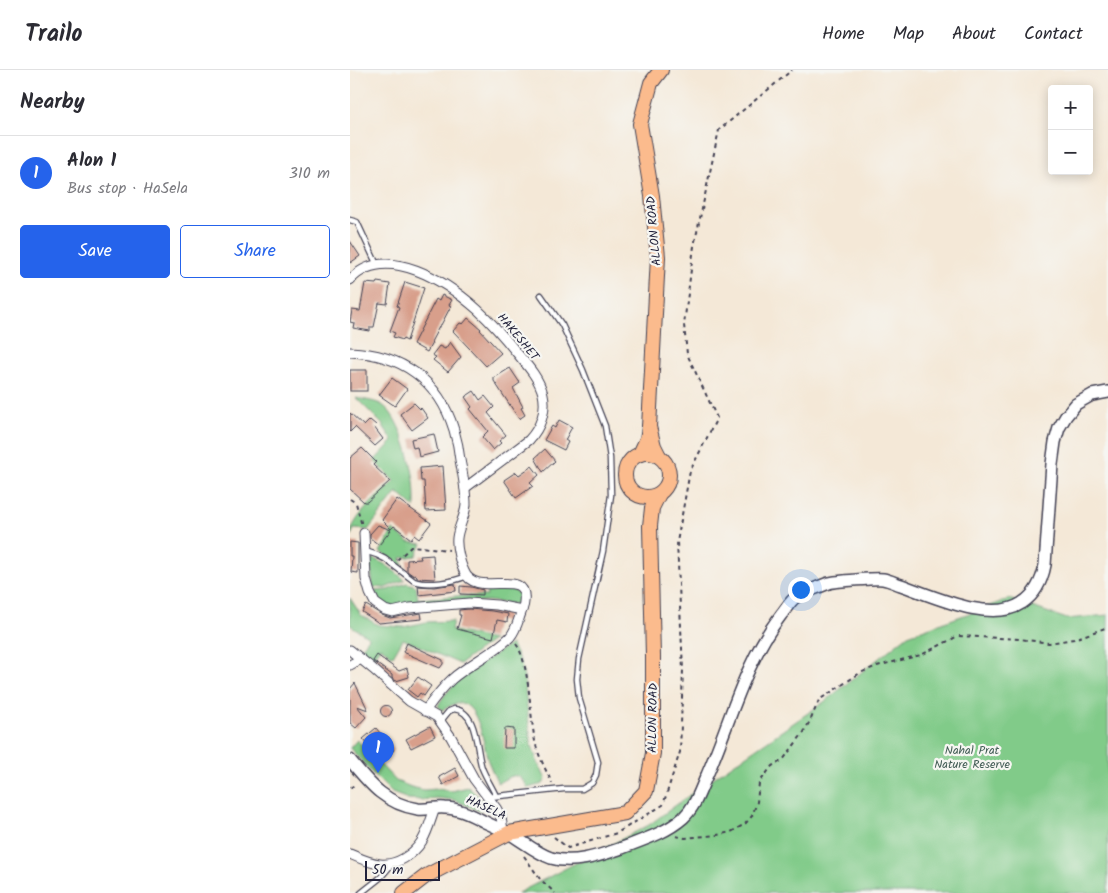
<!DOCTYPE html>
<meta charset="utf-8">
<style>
body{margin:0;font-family:Kalam,sans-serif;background:#f7f7f7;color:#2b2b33}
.controls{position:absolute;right:15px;top:15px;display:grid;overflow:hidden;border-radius:5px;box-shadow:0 2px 12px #0003}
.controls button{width:45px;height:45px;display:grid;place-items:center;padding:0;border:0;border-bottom:1px solid #e1e1e2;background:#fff;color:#2b2b33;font:25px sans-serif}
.scale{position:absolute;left:15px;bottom:12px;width:75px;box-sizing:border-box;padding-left:5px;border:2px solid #22223b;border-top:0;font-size:14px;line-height:18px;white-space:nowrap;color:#22223b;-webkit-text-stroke:4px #f6f6f2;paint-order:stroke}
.you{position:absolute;left:450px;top:519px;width:18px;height:18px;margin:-12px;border:4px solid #fff;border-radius:50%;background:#1a73e8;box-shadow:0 0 0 8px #1a73e833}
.badge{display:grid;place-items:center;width:32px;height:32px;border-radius:50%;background:#2563eb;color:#fff;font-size:16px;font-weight:700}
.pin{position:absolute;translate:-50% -41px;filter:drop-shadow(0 1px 2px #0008)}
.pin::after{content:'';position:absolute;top:26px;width:18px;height:15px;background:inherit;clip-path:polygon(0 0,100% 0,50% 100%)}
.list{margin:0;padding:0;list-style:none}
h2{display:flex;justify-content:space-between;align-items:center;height:65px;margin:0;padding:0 20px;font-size:21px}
h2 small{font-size:16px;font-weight:400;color:#7c7c81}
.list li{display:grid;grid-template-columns:32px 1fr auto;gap:15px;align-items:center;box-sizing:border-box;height:75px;padding:0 20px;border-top:1px solid #e1e1e2}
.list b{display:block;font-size:19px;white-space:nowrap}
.list p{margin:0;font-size:16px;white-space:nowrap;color:#7c7c81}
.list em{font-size:16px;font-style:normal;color:#7c7c81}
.actions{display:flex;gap:10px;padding:15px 20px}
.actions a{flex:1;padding:11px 0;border:1px solid #2563eb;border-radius:5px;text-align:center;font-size:18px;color:#2563eb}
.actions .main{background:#2563eb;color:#fff}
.map{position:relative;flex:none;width:758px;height:823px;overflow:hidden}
header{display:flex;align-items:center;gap:30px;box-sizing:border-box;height:70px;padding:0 25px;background:#fff;border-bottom:1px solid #e1e1e2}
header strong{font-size:24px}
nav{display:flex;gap:28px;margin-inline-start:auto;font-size:18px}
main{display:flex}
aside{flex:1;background:#fff}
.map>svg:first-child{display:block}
</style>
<header>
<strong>Trailo</strong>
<nav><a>Home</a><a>Map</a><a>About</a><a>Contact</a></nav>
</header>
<main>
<aside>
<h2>Nearby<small></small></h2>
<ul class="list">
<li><span class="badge">1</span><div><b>Alon 1</b><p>Bus stop · HaSela</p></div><em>310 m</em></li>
</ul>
<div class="actions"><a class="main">Save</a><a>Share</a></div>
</aside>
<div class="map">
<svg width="758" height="823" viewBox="0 0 758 823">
<rect width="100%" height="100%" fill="#f6f6f2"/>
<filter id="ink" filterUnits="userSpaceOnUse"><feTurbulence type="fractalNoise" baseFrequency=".02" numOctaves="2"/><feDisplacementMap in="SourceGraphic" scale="10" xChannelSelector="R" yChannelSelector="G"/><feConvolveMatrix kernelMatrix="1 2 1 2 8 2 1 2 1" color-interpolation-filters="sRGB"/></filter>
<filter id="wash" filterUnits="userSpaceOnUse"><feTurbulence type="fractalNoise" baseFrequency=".0096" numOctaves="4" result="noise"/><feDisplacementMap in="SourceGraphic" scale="20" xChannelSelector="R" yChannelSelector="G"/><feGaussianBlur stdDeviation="1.12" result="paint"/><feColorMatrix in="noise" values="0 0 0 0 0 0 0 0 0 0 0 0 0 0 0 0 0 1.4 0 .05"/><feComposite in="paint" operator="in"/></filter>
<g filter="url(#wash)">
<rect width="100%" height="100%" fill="#f4e8d7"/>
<!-- green -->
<g fill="#81cb89" stroke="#527662">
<path d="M6,328C15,330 28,331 35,337C50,349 62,392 64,411C65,420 65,429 65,438L47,422L18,460L4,459L0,468C0,448 30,425 44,411L24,391L43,371L32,354Z"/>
<path d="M43,460L59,472L72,474L66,486L51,488L53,497L30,482Z"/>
<path d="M20,488C35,492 44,501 55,510L35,518L23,517Z"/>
<path d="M57,513L66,516L68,529L107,526H137L136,518C148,518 160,516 170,524L171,529L166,534L137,531L42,539C33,535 28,531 25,521L37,520Z"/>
<path d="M0,528L11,545L28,555L53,557L77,552L103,551L101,560L143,570L110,594L53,569L43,586L30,577L23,588L10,581L19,567L0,555Z"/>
<path d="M659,529L717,549L758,545V823H168L299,755L356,713L474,632L558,565Z"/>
<path d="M161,574L170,591L174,607L181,674L188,693L196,709L193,714L178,718C168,700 163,705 148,713C144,706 141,698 138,691C134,676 129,634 110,633C103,633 98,638 92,640L88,636C99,612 138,589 161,574Z"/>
<path d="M7,670L46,711L61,717L74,720L87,719L102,721L118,717L134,732L130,741L104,730L86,728L73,730L58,729L42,723L18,699L0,678Z"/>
</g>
<g id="blocks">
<!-- building -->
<g fill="#d89f8b">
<path d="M0,171L10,186L0,193Z"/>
<path d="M27,212L40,214L37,234L29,233L24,257H20V261L3,258L4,253L0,252L2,240L10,241L15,213L26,214Z"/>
<path d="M55,212L74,218L57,271L53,269V270L43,267L45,263L40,261L49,237L47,236Z"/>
<path d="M92,225L102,230L99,235L101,236L91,255H90L81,272L82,273L77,282L63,274L86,229L89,231Z"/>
<path d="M118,248L131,259L130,260L151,283L136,296L103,261L110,253L113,254Z"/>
<path d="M100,272L111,287L98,302L83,290L86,287L82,285L89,276L95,279Z"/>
<path d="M160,298L170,313L163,318L173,337L171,338L175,345L169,349L144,311V308Z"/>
<rect x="0" y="300" width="17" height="21"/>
<path d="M42,308L57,319L45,336L29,325Z"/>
<path d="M124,321L130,330L135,326L144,337L138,343L156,365L149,371L151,373L143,380L132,367L138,361L120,339L122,337L115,327Z"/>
<path d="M64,333L70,339L71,338L78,348L62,360L50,344Z"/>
<path d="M0,343L14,356L20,350L26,355L24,357L33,369L25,376L5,357L0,362Z"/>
<path d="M209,350L222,357L215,370L218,372L214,380L194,370L202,356L205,358Z"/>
<path d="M84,364L88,382L69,387L67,377L63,378L61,369Z"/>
<path d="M12,378L26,392L23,395L40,411L17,432H14L0,419V388Z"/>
<path d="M195,379L205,391L193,402L185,388Z"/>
<path d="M93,396L96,440L76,441L74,411H71L70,398Z"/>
<path d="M182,396L189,405L180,413L183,416L166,428L154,410L166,402L169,405Z"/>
<path d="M47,429L81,453L69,469L64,465L61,469L44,456L41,459L32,450Z"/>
<path d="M28,455L41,460L29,475L20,468V464Z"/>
<path d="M0,472L8,473V503L1,502L2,486H0Z"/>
<path d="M83,485L85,509L67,508L66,505L64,506L57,501V490L71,489L70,486Z"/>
<path d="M105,514L106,521L69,525L68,516L84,517Z"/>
<path d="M110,516L121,517L133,520V525L110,524Z"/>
<path d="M16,535L32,545L40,548L71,543L72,549L29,553L12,542Z"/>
<path d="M119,539L142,541L158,544L157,552L147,550L143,568L107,559L111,545H109V540Z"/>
<path d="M57,573L93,590V594L90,598L53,582Z"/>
<path d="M27,585L49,601L57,598L59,607L46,611L42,608V605L23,591Z"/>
<path d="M68,607L81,616L74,626L70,623L67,627L58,620Z"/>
<path d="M5,613L18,640L7,636L16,647L6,658L0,653V619Z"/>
<circle cx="36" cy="641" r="5.5"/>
<path d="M80,656L85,666L61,678L56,669Z"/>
<path d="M26,658L44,680L32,690L13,669Z"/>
<path d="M155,658L164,659V678H154Z"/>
<path d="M105,698L109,706L93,715L89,707Z"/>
</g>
</g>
</g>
<g filter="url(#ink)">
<use href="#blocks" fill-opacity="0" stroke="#424052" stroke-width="1"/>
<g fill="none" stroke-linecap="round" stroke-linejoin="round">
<!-- service casing -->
<g stroke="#424052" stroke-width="7">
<g id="service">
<path d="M0,150L7,152L27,195"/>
<path d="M15,481L27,485L35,489L64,511C78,516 103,512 117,506"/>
<path d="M90,652L99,641L104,639C128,641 126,681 132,698C136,708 142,717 146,726"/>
<path d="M139,727L214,719H232L242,713L246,705L248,692L229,628L227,609L229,589L253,481L261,425L260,388L255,356L233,300L212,255L191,225"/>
<path d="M11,823L30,808L43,793"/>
</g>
</g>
<!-- minor casing -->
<g stroke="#424052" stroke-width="11">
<g id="minor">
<path d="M0,210C36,171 98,213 128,240C142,253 155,268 167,283C177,295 189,308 193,324C197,341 190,358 179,370L115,418"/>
<path d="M0,282C51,284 89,310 104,360C107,370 109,380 110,390C113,405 116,420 116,435C115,447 108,457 107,468C106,477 110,493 114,501C125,530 179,495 174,532C174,536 172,539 171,543C168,551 166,560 160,567C144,583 119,594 102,609C91,619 83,630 75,641"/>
<path d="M14,463L16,509L20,523L25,533L35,540L42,542L60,538L119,533L147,535L172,540"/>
<path d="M0,580L23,599L59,631L87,647L101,667L124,709L146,738L151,747L153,761"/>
<path d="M0,595L11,589"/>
<path d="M0,784C9,788 19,793 30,794C46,796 63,785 72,771C78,761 81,749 85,738"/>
</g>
</g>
<!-- tertiary casing -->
<g stroke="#424052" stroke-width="14">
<path id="tertiary" d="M0,690C19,713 35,734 68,739C77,740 86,737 95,738C108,738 122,745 133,751C143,756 153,760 162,765C175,773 187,783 201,788C224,795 251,785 272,778C293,770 316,763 333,748C346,736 350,720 357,705C381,650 394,593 431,545C436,539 440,531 446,527C451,524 473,515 479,513C486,511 527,508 533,509C539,510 545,513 551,515C583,526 641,554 672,533C686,524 692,511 695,495L702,394L705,372L709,358L716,346L726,334L742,325L758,322"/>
</g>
<!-- primary casing -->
<g stroke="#424052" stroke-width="16">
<g id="primary">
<path d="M299,357L308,187L302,126L290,54L301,13L311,0"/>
<circle cx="297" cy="405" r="22"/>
<path d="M290,384L297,369L299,357L304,376L309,386"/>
<path d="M54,823L76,806L159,763L275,743L296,721L303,683V587L300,456L302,438L309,424"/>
</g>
</g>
<!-- path -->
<g stroke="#424052" stroke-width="2" stroke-dasharray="4 4" stroke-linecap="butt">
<path d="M0,429L6,433L12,456"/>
<path d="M47,490L62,476L99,480"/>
<path d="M166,574C179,591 180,643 184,665C186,682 195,698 202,713"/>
<path d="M0,718L6,714"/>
<path d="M326,766L335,768L367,765L381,762L395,754L402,746L407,732L409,713L422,696L433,690L454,662L461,649L469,630L510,603L527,596L571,585L608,566L670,569L699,573L724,569L758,557"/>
<path d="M204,767L218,778L267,763L313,735L330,682L333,600L327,472L340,401L367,348L337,284L334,255L344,176L369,60L442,0"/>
<path d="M174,786L190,809L205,823"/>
</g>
<!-- service -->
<use href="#service" stroke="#fff" stroke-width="4.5"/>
<!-- minor -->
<use href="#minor" stroke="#fff" stroke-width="9"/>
<!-- tertiary -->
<use href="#tertiary" stroke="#fff" stroke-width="11"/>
<!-- primary -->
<use href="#primary" stroke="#fbbb8d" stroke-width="14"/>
</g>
</g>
<g text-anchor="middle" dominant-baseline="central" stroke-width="4.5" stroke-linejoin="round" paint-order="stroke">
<!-- street labels -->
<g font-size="12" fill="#22223b" stroke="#f6f6f2">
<text transform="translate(304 161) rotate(-95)">ALLON ROAD</text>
<text transform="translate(168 267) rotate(50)">HAKESHET</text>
<text transform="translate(303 648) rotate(-89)">ALLON ROAD</text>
<text transform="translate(136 738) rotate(24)">HASELA</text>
</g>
<!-- park labels -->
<g font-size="12" fill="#435d56" stroke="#f6f6f2">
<text x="622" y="680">Nahal Prat<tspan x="622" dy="14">Nature Reserve</tspan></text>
</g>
</g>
</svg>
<div class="controls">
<button>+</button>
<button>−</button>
</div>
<div class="scale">50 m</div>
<div class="you"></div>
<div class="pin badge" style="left:28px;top:703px">1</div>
</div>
</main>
